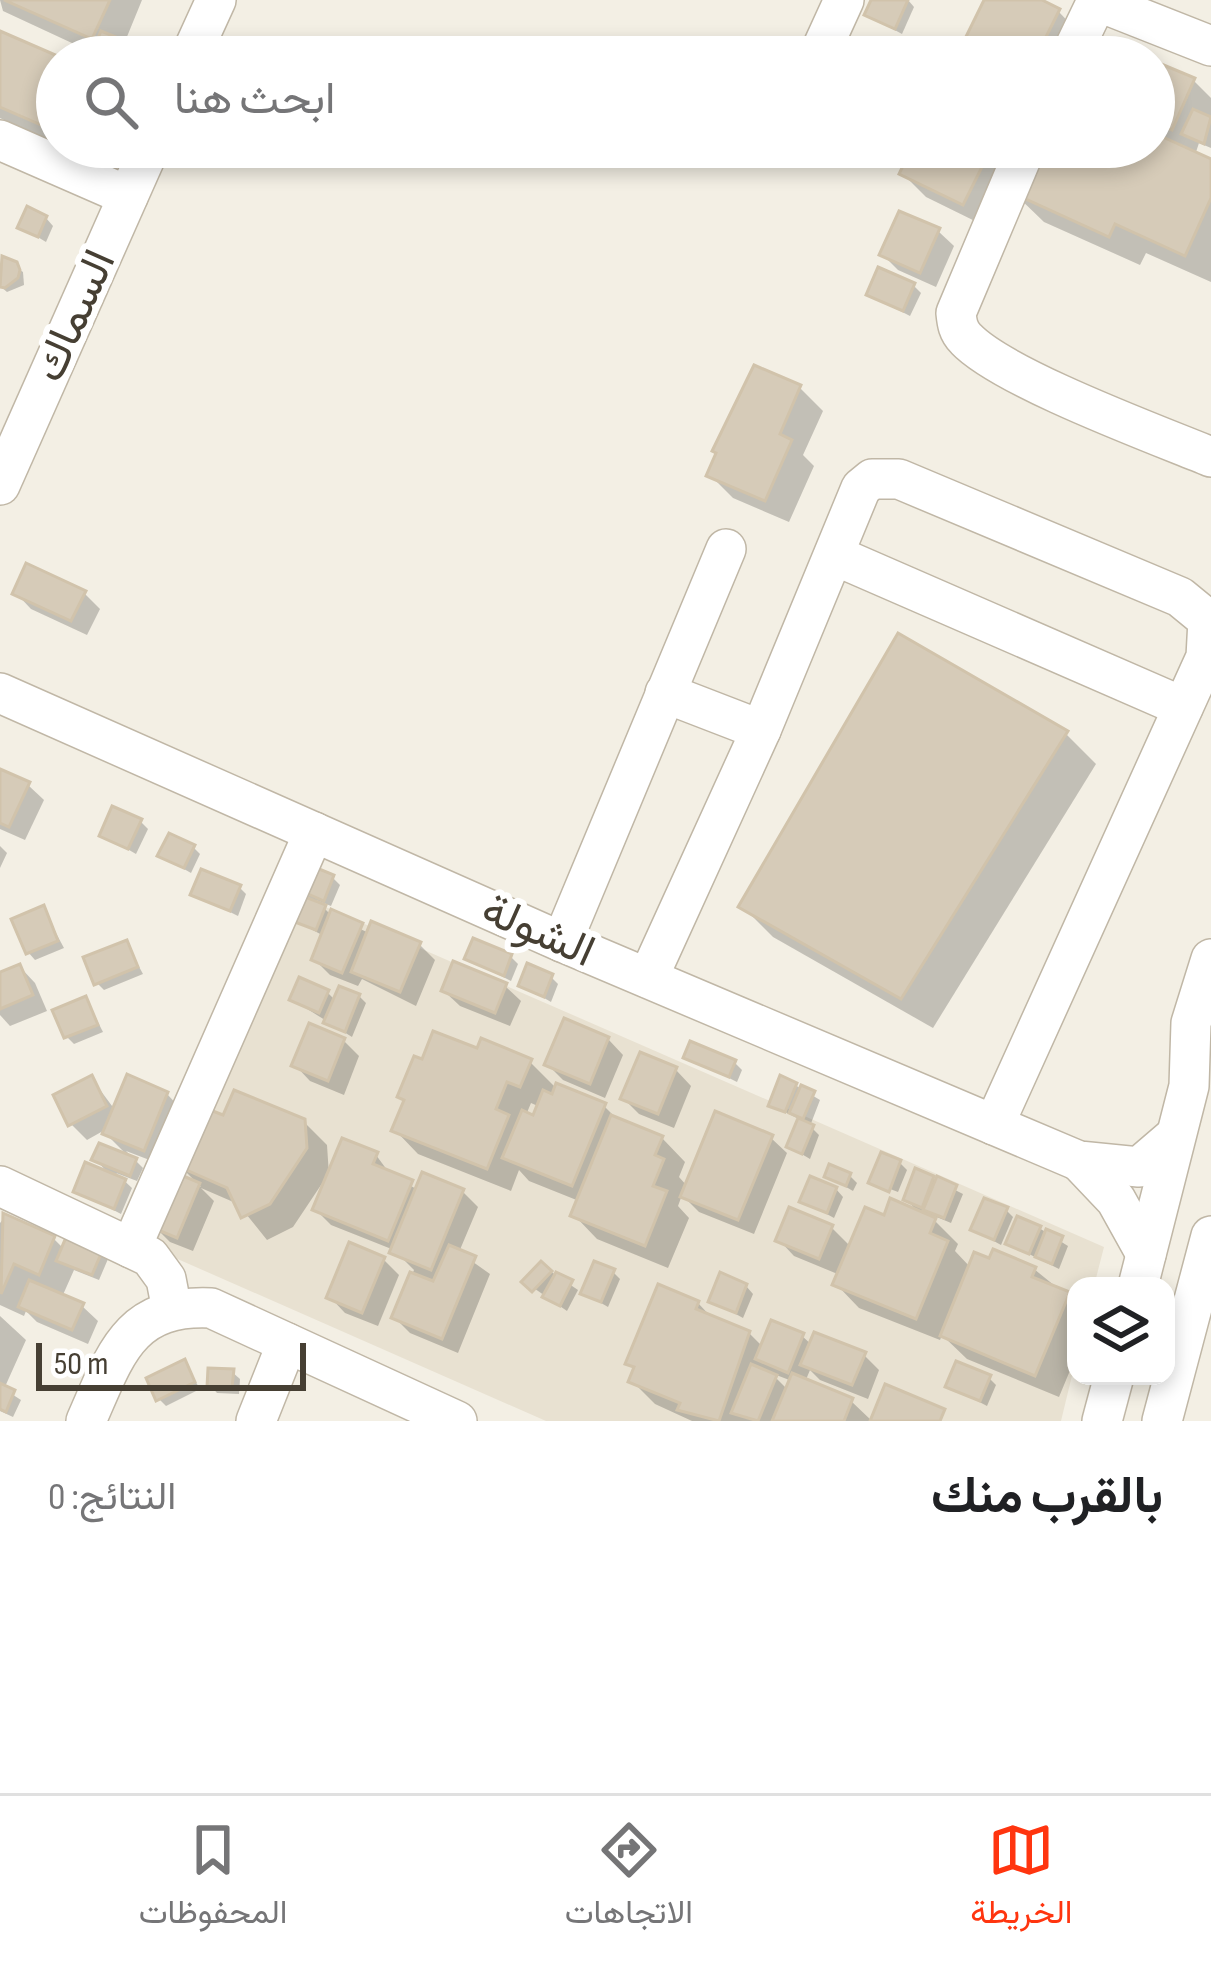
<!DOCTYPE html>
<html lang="ar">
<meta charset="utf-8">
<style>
body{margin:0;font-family:"Sofia Sans Condensed",Vazirmatn,sans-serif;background:#f6f6f6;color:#202124;direction:rtl}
.controls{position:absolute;right:36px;bottom:36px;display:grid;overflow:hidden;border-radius:24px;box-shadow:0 6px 18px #0003}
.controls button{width:108px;height:108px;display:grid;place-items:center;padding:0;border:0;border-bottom:3px solid #e0e0e0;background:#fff;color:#202124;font:60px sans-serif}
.scale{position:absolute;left:36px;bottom:30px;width:270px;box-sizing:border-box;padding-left:12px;border:6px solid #463f33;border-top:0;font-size:33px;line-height:42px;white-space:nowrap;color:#463f33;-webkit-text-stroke:9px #fff;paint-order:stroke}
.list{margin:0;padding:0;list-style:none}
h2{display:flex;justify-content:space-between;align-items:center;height:156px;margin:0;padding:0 48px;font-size:51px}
h2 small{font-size:39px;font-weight:400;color:#757577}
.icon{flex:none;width:66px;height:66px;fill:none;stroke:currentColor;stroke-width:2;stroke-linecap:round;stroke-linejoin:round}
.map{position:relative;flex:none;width:1211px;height:1421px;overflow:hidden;direction:ltr}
.search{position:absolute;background:#fff;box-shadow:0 6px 18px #0003;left:36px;right:36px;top:36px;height:132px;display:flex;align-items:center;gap:30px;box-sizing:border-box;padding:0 42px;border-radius:66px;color:#757577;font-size:45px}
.sheet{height:372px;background:#fff}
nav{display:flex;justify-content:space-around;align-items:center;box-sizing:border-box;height:168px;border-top:3px solid #e0e0e0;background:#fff;font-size:33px;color:#757577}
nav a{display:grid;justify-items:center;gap:6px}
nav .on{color:#ff350f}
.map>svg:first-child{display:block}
</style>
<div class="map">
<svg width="1211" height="1421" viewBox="0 0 1211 1421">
<rect width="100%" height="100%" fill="#f3efe4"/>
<!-- residential -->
<path fill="#e8e1d1" d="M305,898L1104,1247L1094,1286H1076V1359L1061,1421H546L148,1246Z"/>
<!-- shadow -->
<g fill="#0003" fill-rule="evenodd">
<path d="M0,0H142L124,44L133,52L131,57H102L3,11Z"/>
<path d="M874,0H908L914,7L902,34L867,15Z"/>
<path d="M987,0H1035L1058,11L1081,35L1070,57H959Z"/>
<path d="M0,34L57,59V146L0,118Z"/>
<path d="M1154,64L1193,80L1211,98V148L1199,143L1195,155L1211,162V282L1146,253L1140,265L1044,222L1013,192L1154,147Z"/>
<path d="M58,147H89L91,148L85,161Z"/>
<path d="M915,147H1026L987,227L926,197L902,173Z"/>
<path d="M46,218L53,226L46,242L21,227Z"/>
<path d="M938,231L954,246L936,287L898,270L883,255Z"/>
<path d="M3,259L23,272L24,285L7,292L0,286Z"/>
<path d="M914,286L921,293L910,316L869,295Z"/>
<path d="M799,387L823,411L803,455L814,466L789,522L733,498L710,475Z"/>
<path d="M16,593H84L100,609L87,635L31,609Z"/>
<path d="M1066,734L1096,764L933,1028L773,937L742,906Z"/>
<path d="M0,772L28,785L44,800L25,840L0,829Z"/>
<path d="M141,822L148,829L136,854L103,835Z"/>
<path d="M0,846L7,853L0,868Z"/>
<path d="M193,847L200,854L191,873L161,856Z"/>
<path d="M333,878L340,885L331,906L316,900L332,916L369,933L419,944L435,960L416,1006L362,979L358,986L330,975L314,959L324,936L288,917L316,904L300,889Z"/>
<path d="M239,887L246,894L238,916L194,894Z"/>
<path d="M43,909L64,948L35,960L28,952Z"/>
<path d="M126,943L143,974L104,990L97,983Z"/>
<path d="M511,957L518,964L511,981L468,959Z"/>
<path d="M20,967L35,983L47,1011L10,1026L0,1015V975Z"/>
<path d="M551,977L558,984L551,1002L522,985Z"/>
<path d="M505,986L521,1001L510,1026L460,1006L444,991Z"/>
<path d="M327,992L336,1001L359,996L366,1003L352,1037L293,1000Z"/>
<path d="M86,999L103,1032L74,1044L67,1037Z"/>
<path d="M608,1039L623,1055L605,1098L563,1080L548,1065Z"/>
<path d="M344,1041L359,1056L344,1095L310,1081L295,1065Z"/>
<path d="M478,1052L530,1062L557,1089L604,1106L620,1122L662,1138L685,1162L679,1177L687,1186L771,1138L787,1153L754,1234L699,1212L682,1195L678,1206L689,1218L668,1268L597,1239L574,1215L579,1201L529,1181L519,1170L511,1191L418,1154L395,1130L424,1063ZM531,1103L540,1107L535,1119L526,1115Z"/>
<path d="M687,1057L735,1063L742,1070L737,1082Z"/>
<path d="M676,1070L691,1086L674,1128L639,1114L624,1099Z"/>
<path d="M92,1079L115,1110L167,1094L182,1110L160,1164L126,1151L143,1168L137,1181L116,1173L132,1188L121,1214L77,1191L111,1176L95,1159H131L103,1131L87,1140L71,1124Z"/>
<path d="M795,1085L820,1100L810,1126L819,1135L810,1159L790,1147L801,1120L771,1105Z"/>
<path d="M225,1119L303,1121L327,1145L329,1175L376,1155L390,1174L418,1190L462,1191L478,1207L459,1252L490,1274L458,1353L410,1333L394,1317L414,1270L394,1250L331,1225L315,1209L323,1182L293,1227L267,1240L238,1204L201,1188L214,1201L193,1251L170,1242L155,1227L175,1176L201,1187L179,1165Z"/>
<path d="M900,1163L907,1170L898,1192L872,1182Z"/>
<path d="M827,1176H850L857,1183L853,1191Z"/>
<path d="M933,1179L963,1194L951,1223L927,1213L958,1244L955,1251L971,1268L1034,1269L1076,1303V1356L1059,1397L967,1359L942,1335L940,1340L859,1308L836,1284L840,1275L794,1256L779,1240L832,1228L851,1247L885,1219L921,1215L906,1199Z"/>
<path d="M836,1189L843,1197L834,1218L803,1201Z"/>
<path d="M1006,1210L1013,1217L1001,1245L974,1230Z"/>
<path d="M5,1217L54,1239L64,1249L101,1252L108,1259L99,1280L74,1270L62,1297L82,1306L98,1321L88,1344L37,1322L26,1311L24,1316L0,1305V1223Z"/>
<path d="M1039,1228L1068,1246L1059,1269L1009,1244Z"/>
<path d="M383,1259L399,1275L378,1326L345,1313L330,1297Z"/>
<path d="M541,1265L578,1290L567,1311L525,1282Z"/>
<path d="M613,1272L620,1279L608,1307L584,1293Z"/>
<path d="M746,1286L753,1294L743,1318L712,1301Z"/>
<path d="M698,1303L713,1319L749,1333L763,1347L802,1336L812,1345L864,1355L879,1370L868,1399L820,1380L810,1370L805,1382L851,1401L872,1421H692L655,1404L632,1381L636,1370L629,1363ZM771,1373L792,1381L788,1390Z"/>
<path d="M0,1316L26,1340L4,1389L21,1400L13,1417L0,1411Z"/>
<path d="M184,1363L200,1389L166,1406L159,1399Z"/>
<path d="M232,1372L240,1379L239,1394L217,1393L210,1385Z"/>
<path d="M989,1378L996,1385L987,1406L949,1386Z"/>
</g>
<!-- building -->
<g fill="#d6cbb8" stroke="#d1c3ab" stroke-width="3">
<path d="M4,0H110L92,39Z"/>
<path d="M871,0H908L895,29L864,15Z"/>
<path d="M984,0H1042L1060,9L1036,57H956Z"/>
<path d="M0,31L60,57L55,131L0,107Z"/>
<path d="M101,31L128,42L122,57L92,52Z"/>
<path d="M1089,33L1146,57H1079Z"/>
<path d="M1154,61L1195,78L1172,130L1154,122Z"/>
<path d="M1193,109L1211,117L1204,144L1181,134Z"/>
<path d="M1154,133L1211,159V198L1185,256L1115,224L1109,237L1010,192L1031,147H1154Z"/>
<path d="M912,147H992L963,205L899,174Z"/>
<path d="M27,206L47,216L38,237L17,228Z"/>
<path d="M899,211L940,228L920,273L879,255Z"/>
<path d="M2,256L17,262L20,270L18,278L5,288L0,287Z"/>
<path d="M878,267L915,283L903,311L866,295Z"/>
<path d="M754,365L801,385L780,434L792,440L765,501L706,476L716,453L712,451Z"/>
<path d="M26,563L86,591L71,621L12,594Z"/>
<path d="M898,633L1068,731L901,999L738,907Z"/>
<path d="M0,769L30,782L9,827L0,823Z"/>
<path d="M112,806L142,819L128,849L99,836Z"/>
<path d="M169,833L195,845L184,868L157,856Z"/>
<path d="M307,864L334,875L324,901L297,889Z"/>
<path d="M201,869L241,885L230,911L190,895Z"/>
<path d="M295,893L326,905L316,930L284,918Z"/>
<path d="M44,905L58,941L26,954L11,919Z"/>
<path d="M331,909L363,923L342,973L311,960Z"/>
<path d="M371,921L421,942L400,992L351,972Z"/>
<path d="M473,938L512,954L504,976L464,959Z"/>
<path d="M127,940L138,967L94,985L83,957Z"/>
<path d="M453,961L507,983L495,1013L441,991Z"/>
<path d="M527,963L553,974L544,997L518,986Z"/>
<path d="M20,964L33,995L0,1009V972Z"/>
<path d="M299,977L329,990L319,1013L289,1000Z"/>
<path d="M339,986L360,994L345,1032L323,1023Z"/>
<path d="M86,996L98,1025L64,1038L52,1010Z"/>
<path d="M564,1018L609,1037L590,1084L544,1065Z"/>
<path d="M309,1023L345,1038L328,1081L291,1066Z"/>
<path d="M433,1031L477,1048L481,1038L532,1059L520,1087L507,1082L496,1109L509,1115L487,1169L391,1131L404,1100L397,1097L414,1056L422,1059Z"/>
<path d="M690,1041L736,1060L729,1077L683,1058Z"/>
<path d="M640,1052L677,1067L658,1114L620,1099Z"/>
<path d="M127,1074L168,1092L144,1151L102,1134Z"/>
<path d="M92,1075L107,1106L68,1126L53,1095Z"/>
<path d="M780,1075L797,1083L785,1112L768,1106Z"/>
<path d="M556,1083L606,1103L572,1186L502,1158L522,1110L533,1115L543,1090L552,1094Z"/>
<path d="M801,1085L815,1091L803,1119L789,1113Z"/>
<path d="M234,1090L305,1119L307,1148L270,1204L241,1218L227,1188L175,1165L200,1106L223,1115Z"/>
<path d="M715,1111L773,1135L738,1220L680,1197Z"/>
<path d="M611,1115L663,1136L655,1155L664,1159L653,1186L667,1191L645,1246L570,1216Z"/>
<path d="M798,1118L814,1125L802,1154L786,1147Z"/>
<path d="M342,1138L378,1152L373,1164L413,1180L388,1241L312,1210Z"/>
<path d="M99,1143L137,1158L130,1176L91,1160Z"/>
<path d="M881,1152L901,1160L889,1192L868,1183Z"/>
<path d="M85,1162L126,1179L114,1209L73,1192Z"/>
<path d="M829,1164L851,1173L846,1186L824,1177Z"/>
<path d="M915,1168L934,1176L922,1208L903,1200Z"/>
<path d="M174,1172L200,1183L177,1238L151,1227Z"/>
<path d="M422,1172L464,1189L431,1270L389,1253Z"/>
<path d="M810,1176L837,1187L827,1213L799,1202Z"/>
<path d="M937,1176L957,1185L944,1218L923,1210Z"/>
<path d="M890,1198L936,1218L930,1233L948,1241L916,1319L832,1285L865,1207L884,1215Z"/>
<path d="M984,1198L1008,1207L994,1240L970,1230Z"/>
<path d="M789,1207L833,1225L819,1259L775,1241Z"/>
<path d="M3,1213L55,1236L39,1275L14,1264L1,1294Z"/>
<path d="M1017,1216L1041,1226L1029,1254L1005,1244Z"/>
<path d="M1046,1229L1063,1236L1052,1264L1035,1257Z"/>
<path d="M67,1235L103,1249L92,1275L56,1261Z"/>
<path d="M349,1242L385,1257L362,1313L326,1298Z"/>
<path d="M449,1245L476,1256L442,1339L391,1318L410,1272L433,1281Z"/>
<path d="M993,1249L1036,1267L1032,1277L1070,1292L1035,1376L940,1336L974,1252L989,1258Z"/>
<path d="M541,1261L552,1271L532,1292L521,1282Z"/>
<path d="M594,1261L615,1269L601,1302L580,1294Z"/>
<path d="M556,1272L573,1280L560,1306L542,1297Z"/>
<path d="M720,1272L747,1284L736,1313L708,1302Z"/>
<path d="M29,1280L84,1303L72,1330L18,1307Z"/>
<path d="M658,1284L699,1301L696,1309L750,1331L719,1421L677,1410L680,1403L628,1382L634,1367L625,1364Z"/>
<path d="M771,1320L804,1333L788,1373L755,1359Z"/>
<path d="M814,1332L866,1352L852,1385L800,1365Z"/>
<path d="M185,1359L195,1382L156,1401L146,1378Z"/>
<path d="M956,1361L991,1375L980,1401L945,1387Z"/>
<path d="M751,1364L777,1375L758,1421L731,1413Z"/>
<path d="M208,1368L234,1369L232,1388L207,1387Z"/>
<path d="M792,1373L853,1398L844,1421H772Z"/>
<path d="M0,1383L15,1390L6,1412L0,1409Z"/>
<path d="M885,1384L945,1409L940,1421H870Z"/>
</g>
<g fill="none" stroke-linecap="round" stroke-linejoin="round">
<!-- minor casing -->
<g stroke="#c0b7a6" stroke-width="42">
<g id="minor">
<path d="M190,57L216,0"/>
<path d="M818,57L844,0"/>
<path d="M1070,57L1097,1L1211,46"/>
<path d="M0,140L128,196"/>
<path d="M1026,147L956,313C957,323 958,331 966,339C1003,378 1155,434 1211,457"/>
<path d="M0,485L150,147"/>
<path d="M834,555L1183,707"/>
<path d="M0,693L562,942L1079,1161L1139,1167L1174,1137"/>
<path d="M665,693L761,730"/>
<path d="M562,942L726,549"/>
<path d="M648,978L761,730L861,488L872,479H899L1180,597L1208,620L1206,657L994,1125"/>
<path d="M1079,1161L1116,1200L1146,1254"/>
<path d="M0,1186L150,1257L166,1279L172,1310"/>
<path d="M131,1248L314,832"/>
<path d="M1138,1286L1189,1086L1191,1023L1211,959"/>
<path d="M86,1421C115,1356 128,1304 211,1308L457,1421"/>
<path d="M256,1421L287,1343"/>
<path d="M1102,1421L1114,1376"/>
<path d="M1162,1421L1211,1236"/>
</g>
</g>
<!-- minor -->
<use href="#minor" stroke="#fff" stroke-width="39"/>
</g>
<g text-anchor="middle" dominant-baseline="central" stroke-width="12" stroke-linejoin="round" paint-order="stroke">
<!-- street labels -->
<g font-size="45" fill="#463f33" stroke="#fff">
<text transform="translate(75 316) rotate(-66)">السماك</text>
<text transform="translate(538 931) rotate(24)">الشولة</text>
</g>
</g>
</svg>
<div class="controls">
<button><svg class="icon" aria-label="layers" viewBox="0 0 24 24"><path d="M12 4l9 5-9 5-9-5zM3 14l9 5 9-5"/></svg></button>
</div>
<div class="scale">50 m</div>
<div class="search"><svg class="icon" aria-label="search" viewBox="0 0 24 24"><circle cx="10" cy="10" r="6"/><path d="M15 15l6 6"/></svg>ابحث هنا</div>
</div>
<section class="sheet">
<h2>بالقرب منك<small>النتائج: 0</small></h2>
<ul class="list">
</ul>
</section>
<nav>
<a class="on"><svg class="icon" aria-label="map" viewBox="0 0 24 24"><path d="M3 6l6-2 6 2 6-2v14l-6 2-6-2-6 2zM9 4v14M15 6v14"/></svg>الخريطة</a>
<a><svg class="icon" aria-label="directions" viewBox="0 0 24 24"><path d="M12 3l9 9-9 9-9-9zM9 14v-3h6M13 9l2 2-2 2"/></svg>الاتجاهات</a>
<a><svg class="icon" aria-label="saved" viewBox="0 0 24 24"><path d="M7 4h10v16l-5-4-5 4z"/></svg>المحفوظات</a>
</nav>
